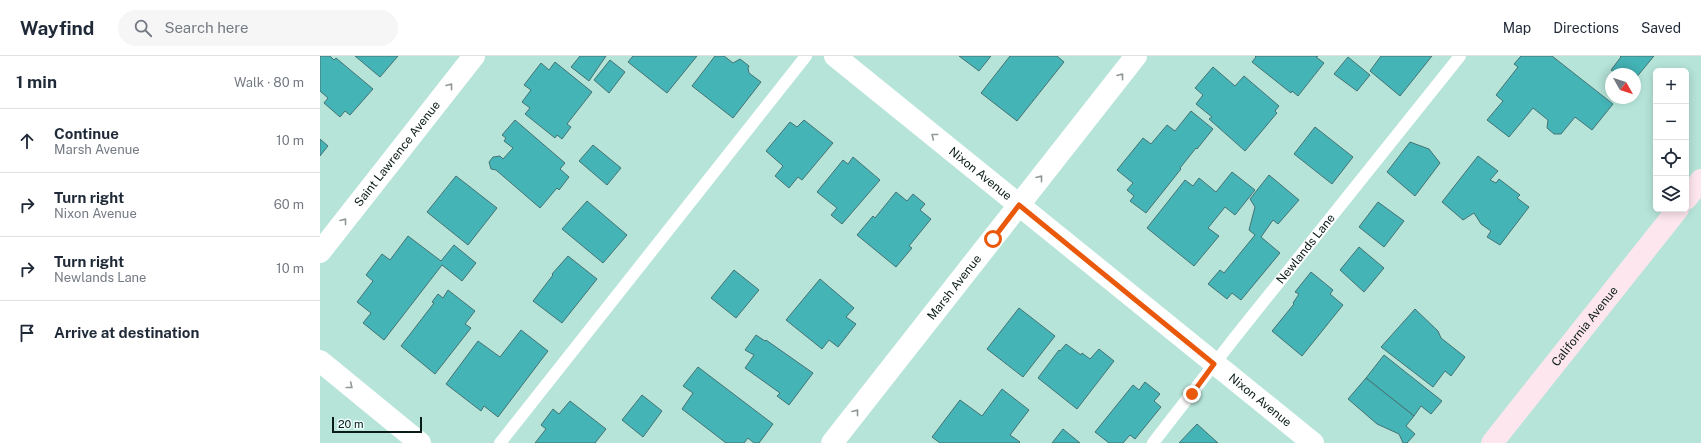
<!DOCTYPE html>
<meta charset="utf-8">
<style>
body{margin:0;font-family:"Public Sans",sans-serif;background:#f6f6f7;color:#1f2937}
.controls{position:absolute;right:12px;top:12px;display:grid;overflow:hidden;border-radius:6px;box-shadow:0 2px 10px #0003}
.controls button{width:36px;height:36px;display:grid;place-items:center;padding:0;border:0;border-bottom:1px solid #e0e1e3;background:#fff;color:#1f2937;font:20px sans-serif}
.compass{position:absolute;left:1285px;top:12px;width:36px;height:36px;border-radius:50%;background:#fff;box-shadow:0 2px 10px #0003;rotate:129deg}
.scale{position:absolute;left:12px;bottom:10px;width:90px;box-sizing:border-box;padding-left:4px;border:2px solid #0a1c18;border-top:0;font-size:11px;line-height:14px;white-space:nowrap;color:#0a1c18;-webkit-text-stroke:3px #ecfef9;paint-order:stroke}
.stop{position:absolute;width:12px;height:12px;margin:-9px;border:3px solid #ea580c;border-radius:50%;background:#fff}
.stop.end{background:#ea580c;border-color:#fff;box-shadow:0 1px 4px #0008}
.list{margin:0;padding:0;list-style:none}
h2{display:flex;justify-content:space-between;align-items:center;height:52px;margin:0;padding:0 16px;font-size:17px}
h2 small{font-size:13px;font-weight:400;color:#747a83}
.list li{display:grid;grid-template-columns:26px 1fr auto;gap:12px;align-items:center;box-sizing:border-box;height:64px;padding:0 16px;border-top:1px solid #e0e1e3}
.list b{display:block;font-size:15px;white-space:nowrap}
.list p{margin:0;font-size:13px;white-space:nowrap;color:#747a83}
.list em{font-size:13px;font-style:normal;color:#747a83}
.icon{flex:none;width:22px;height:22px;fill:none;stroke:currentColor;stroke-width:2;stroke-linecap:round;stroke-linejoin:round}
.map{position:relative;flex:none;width:1381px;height:387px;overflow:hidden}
header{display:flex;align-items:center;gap:24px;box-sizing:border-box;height:56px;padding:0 20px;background:#fff;border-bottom:1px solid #e0e1e3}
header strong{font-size:19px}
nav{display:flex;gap:22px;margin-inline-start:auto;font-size:14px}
.search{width:280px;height:36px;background:#f6f6f7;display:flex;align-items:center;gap:10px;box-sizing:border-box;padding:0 14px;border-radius:22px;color:#747a83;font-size:15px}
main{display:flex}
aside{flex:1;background:#fff}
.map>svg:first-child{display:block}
</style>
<header>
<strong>Wayfind</strong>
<div class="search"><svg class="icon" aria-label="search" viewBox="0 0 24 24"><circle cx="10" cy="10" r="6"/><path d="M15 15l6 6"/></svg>Search here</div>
<nav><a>Map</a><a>Directions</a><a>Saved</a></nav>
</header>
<main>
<aside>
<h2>1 min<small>Walk · 80 m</small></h2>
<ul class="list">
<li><svg class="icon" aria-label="ahead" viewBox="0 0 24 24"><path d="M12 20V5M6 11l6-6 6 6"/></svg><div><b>Continue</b><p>Marsh Avenue</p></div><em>10 m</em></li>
<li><svg class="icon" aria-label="right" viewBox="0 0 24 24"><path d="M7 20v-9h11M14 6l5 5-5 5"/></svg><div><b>Turn right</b><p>Nixon Avenue</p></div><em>60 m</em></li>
<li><svg class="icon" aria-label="right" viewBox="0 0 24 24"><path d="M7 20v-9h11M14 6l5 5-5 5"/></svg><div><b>Turn right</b><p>Newlands Lane</p></div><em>10 m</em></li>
<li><svg class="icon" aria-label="arrive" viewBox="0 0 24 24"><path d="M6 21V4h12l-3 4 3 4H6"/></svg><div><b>Arrive at destination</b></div></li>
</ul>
</aside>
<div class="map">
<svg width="1381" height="387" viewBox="0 0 1381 387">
<rect width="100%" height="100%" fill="#b6e4d8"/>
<!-- building -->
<g fill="#44b4b7" stroke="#457374">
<path d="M0,0H10L14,4L16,2L53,33L30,59L25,55L20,61L4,47L8,42L0,35Z"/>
<path d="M35,0H78L60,21Z"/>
<path d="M260,0H286L269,25L251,11Z"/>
<path d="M313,0H377L347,37L308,6Z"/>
<path d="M395,0H404L413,7L420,3L429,10L428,12L429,17L441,26L413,62L372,30Z"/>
<path d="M639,0H671L659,15Z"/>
<path d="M690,0H737L744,6L697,65L661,37Z"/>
<path d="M935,0H998L996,1L1004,7L978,40L972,35L971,37L932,6L936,1Z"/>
<path d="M1061,0H1112L1080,40L1050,15Z"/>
<path d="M1201,0H1232L1293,48L1272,74L1255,61L1241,78H1234L1227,72L1228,64L1213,52L1189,81L1167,64L1183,45L1176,39L1198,11L1194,8Z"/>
<path d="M1300,0H1334L1315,23V18H1297L1291,14L1301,1Z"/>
<path d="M1028,1L1050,19L1037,35L1014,18Z"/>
<path d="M290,4L305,16L289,37L274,24Z"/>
<path d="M235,6L272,36L247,68L251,71L242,83L237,79L235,82L205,58L210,52L202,46L211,34L204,29L221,7L229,14Z"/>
<path d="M893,11L915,30L924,20L959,50L955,55L957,57L925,95L889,63L892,61L876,48L883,39L875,32Z"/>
<path d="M871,55L893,73L877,93L876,92L860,112L861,113L826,157L810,145L814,140L807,134L813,127L797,114L823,82L831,88L847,69L855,75Z"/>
<path d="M195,64L245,107L240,113L249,121L239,134L237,132L220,152L176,114L171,113L169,106L173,101L180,100L183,103L193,92L184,85L186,82L182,79Z"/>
<path d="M484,64L513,87L482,124L478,121L469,132L455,120L463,110L446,95L470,66L477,71Z"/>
<path d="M995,71L1033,101L1012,128L974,98Z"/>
<path d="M0,83L8,90L0,100Z"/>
<path d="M1090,86L1109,93L1120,107L1095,140L1067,116Z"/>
<path d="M273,89L301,112L287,129L259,105Z"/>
<path d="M1158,100L1178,115L1170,124L1176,127L1179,123L1200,139L1197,142L1209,151L1180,189L1167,181L1171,175L1161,168L1154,157L1143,164L1122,146Z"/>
<path d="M533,101L560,124L522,168L511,159L517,152L497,136L523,104L528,108Z"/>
<path d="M912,116L935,134L915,159L905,151L888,172L899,180L874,210L827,172L865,124L873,130L879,122L896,136Z"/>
<path d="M949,119L979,144L958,168L953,164L941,181L960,197L921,244L912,237L907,243L888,228L900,214L904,217L935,179L929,174L935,151L930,143Z"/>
<path d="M136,120L177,152L148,189L107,156Z"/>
<path d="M576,136L587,145L593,138L605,148L600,154L611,163L589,190L592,192L576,211L537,179L553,160L555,162Z"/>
<path d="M267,145L307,179L283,207L242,173Z"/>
<path d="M1058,146L1084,165L1064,191L1039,171Z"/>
<path d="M88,180L121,205L134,189L156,207L142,225L122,209L64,284L43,267L51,257L37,246L53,225L46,219L62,198L70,204Z"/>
<path d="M1039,191L1064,212L1044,236L1020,214Z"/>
<path d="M248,200L277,223L242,267L213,245L233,219L232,218Z"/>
<path d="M414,214L439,234L416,262L391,242Z"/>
<path d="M991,216L1013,234L1010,238L1023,249L982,300L952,275L974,248L973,247L979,238L975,236Z"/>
<path d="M500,223L534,252L526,261L536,268L518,291L509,284L502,293L466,264Z"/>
<path d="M128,234L155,255L145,268L151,272L115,318L81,290L114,247L112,246L118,238L123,242Z"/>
<path d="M699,252L735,280L703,321L667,293Z"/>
<path d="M1095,253L1118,275L1121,282L1145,301L1131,320L1125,315L1113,331L1061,291Z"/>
<path d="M201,274L228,295L178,361L164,350L161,355L126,328L158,285L180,301Z"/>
<path d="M436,279L445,285L446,284L493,317L469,349L457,340L460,337L425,312L434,299L425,294Z"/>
<path d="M746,288L761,299L762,297L770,303L779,293L794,305L757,353L718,322L739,294L740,295Z"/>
<path d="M1064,299L1122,345L1111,358L1101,350L1094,360L1046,322Z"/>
<path d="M378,311L453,368L439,387H434L428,382L424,387H406L362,353L373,337L363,330Z"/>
<path d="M1046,322L1094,360L1086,370L1095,378L1087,387H1083L1079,378L1057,368L1028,343Z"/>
<path d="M825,326L840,338L834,345L841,351L815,383L810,379L803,387H789L775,376L813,329L819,334Z"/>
<path d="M682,333L709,354L690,379L700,386L699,387H620L612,381L640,344L662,360Z"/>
<path d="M322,339L342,355L323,381L302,364Z"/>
<path d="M250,345L286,373L275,387H215L226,373L221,369L233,353L239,358Z"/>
<path d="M877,368L898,387H859Z"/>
<path d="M743,373L760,387H732Z"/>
</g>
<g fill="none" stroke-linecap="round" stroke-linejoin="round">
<!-- service -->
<g stroke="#fff" stroke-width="12">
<path d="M180,387L486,0"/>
<path id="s1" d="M833,387L916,280L1140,0"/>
</g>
<!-- minor -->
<g stroke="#fff" stroke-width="22">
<path id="s2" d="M515,0L993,387"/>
<path id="s3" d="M0,196L154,0"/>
<path d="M0,305L100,387"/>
<path id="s4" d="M512,387L816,0"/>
</g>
<!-- secondary -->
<g stroke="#fee6ee" stroke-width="22">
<path d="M1366,143L1381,124"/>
<path id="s5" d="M1172,387L1358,153"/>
</g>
</g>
<!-- one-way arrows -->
<defs><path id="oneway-chevron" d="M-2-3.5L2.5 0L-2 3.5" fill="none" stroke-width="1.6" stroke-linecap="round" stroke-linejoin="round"/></defs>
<g stroke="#919997">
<use href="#oneway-chevron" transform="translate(801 20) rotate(-52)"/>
<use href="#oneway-chevron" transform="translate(130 30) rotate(-52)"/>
<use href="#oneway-chevron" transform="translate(614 80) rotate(-141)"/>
<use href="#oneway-chevron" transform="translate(720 122) rotate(-52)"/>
<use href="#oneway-chevron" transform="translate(24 165) rotate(-52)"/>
<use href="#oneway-chevron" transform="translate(30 330) rotate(39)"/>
<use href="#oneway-chevron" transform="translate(536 356) rotate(-52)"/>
</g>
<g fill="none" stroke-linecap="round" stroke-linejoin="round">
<!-- route -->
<path stroke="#ea580c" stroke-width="5" d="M673,183L699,149L894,308L872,338"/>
</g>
<g text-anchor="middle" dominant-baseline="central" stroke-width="4" stroke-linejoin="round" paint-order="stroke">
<!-- street labels -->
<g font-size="12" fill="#0a1c18" stroke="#ecfef9">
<text stroke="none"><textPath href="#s3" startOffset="125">Saint Lawrence Avenue</textPath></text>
<text stroke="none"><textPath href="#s2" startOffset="187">Nixon Avenue</textPath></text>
<text stroke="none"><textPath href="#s1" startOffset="247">Newlands Lane</textPath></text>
<text stroke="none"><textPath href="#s4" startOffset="198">Marsh Avenue</textPath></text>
<text stroke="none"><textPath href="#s5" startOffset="149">California Avenue</textPath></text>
<text stroke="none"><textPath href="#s2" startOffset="547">Nixon Avenue</textPath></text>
</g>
</g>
</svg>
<div class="controls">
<button>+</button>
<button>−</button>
<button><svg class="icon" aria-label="locate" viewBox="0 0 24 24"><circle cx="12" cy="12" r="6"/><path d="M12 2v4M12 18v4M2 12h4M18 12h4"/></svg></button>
<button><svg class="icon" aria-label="layers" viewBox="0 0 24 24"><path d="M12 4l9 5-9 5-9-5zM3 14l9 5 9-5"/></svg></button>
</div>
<svg class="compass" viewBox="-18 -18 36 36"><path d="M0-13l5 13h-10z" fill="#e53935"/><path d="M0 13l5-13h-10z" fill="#747a83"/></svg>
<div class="scale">20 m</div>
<div class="stop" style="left:673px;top:183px"></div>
<div class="stop end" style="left:872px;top:338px"></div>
</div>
</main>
